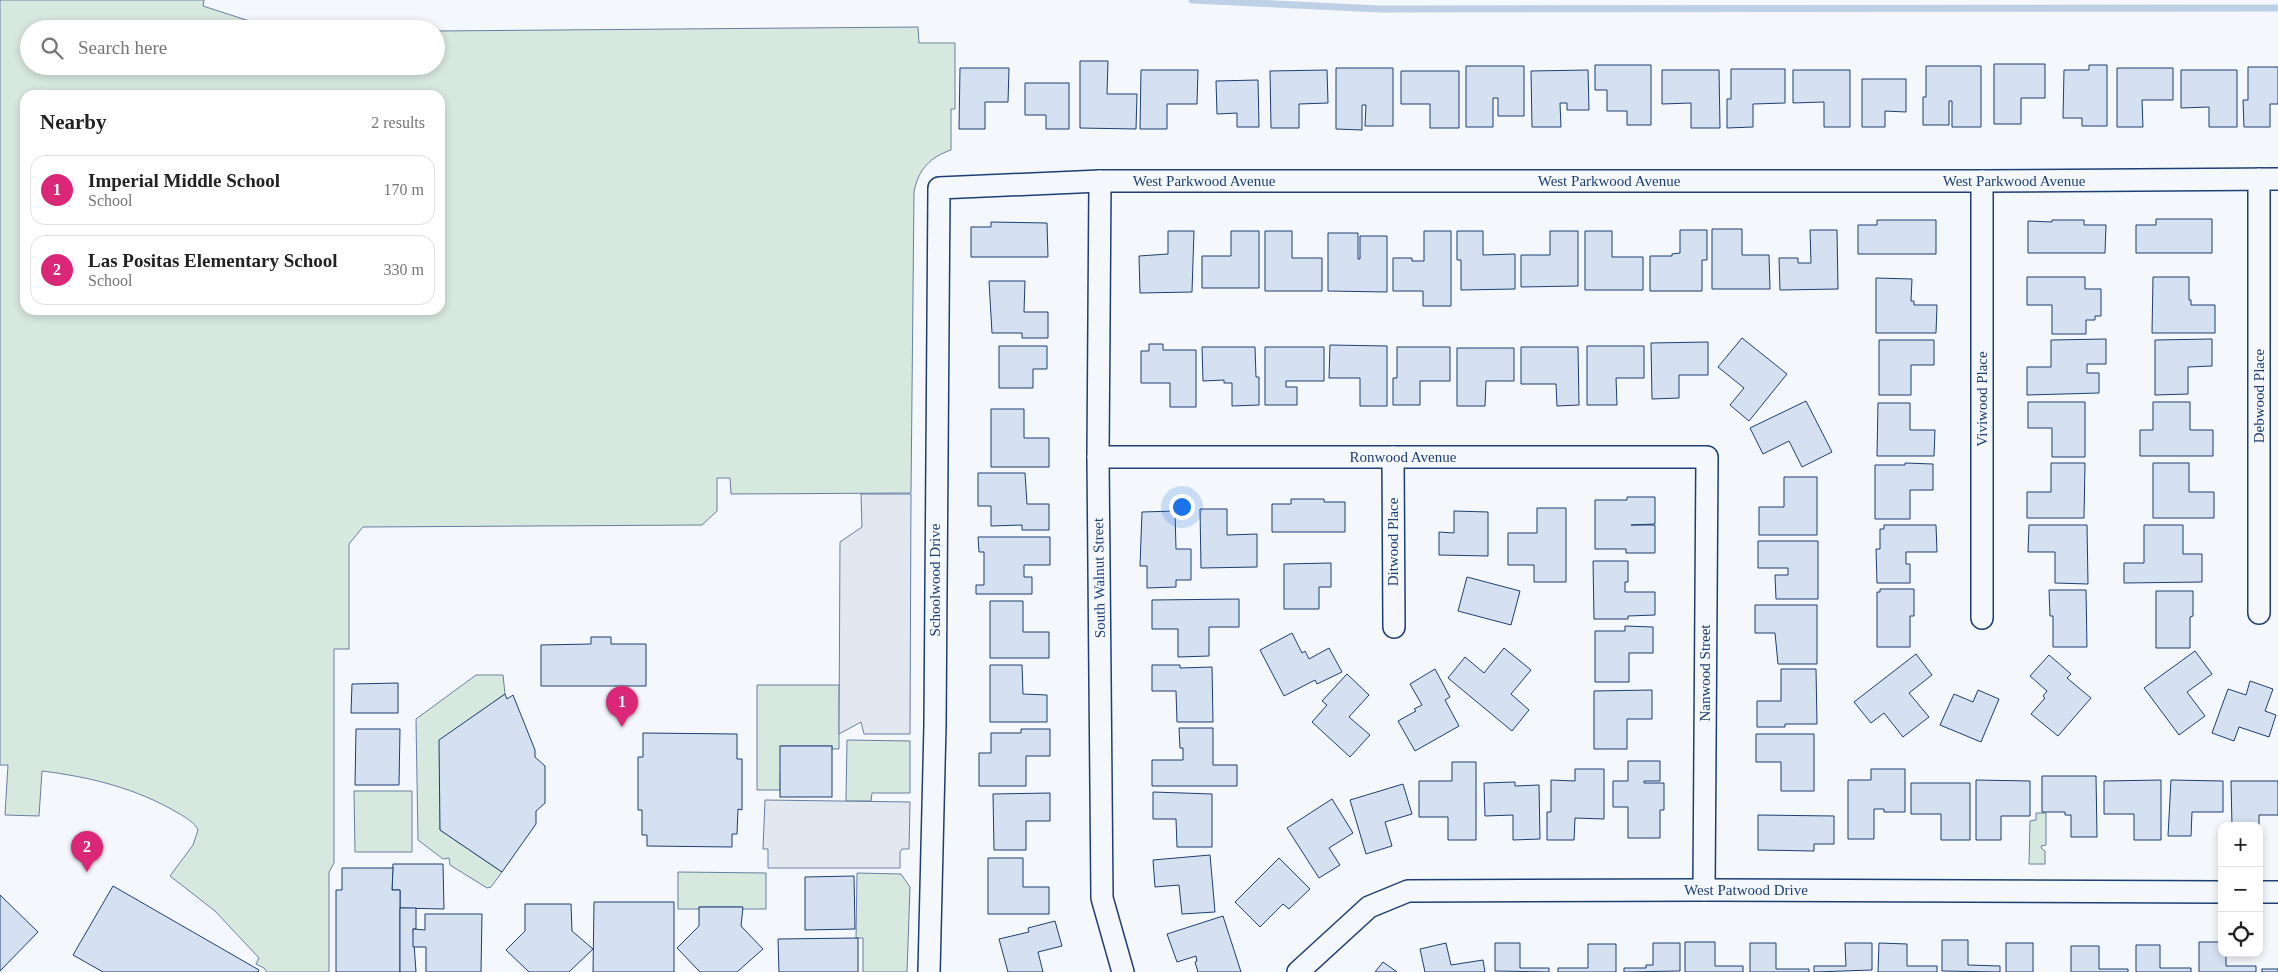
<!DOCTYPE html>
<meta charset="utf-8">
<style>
body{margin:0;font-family:"Times New Roman",serif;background:#f6f6f6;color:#222}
.controls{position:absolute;right:15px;bottom:15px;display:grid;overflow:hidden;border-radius:10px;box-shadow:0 2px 8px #0003}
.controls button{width:45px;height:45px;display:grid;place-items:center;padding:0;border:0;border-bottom:1px solid #e0e0e0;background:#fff;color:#222;font:25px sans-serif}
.you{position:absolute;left:1181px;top:506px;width:18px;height:18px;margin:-12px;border:4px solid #fff;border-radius:50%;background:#1a73e8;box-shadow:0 0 0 8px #1a73e833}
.badge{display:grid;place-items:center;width:32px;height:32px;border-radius:50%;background:#db2777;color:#fff;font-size:16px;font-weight:700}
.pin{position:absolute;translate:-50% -41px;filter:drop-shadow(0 1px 2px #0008)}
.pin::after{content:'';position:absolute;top:26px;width:18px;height:15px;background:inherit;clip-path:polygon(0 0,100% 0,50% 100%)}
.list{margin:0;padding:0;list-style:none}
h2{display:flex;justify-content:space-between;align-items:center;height:65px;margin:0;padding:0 20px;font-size:21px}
h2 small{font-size:16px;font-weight:400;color:#767676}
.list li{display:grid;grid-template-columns:32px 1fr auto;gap:15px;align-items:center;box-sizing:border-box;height:70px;margin:0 10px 10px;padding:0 10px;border:1px solid #e0e0e0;border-radius:15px}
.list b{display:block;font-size:19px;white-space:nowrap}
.list p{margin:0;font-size:16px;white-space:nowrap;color:#767676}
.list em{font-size:16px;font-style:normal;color:#767676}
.icon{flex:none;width:28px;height:28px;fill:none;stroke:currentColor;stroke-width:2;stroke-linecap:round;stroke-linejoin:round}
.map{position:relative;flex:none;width:2278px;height:972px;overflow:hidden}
.search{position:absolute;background:#fff;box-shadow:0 2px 8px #0003;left:20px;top:20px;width:425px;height:55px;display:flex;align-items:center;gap:12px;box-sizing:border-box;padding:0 18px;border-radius:28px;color:#767676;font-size:19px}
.panel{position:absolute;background:#fff;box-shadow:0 2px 8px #0003;left:20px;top:90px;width:425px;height:225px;border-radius:15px}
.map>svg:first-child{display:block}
</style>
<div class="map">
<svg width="2278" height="972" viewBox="0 0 2278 972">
<rect width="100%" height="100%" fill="#f4f7fb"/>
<!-- green -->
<g fill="#d7e8df" stroke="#687fa3" fill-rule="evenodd">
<path d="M0,0H204L203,6L274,29H29V66H436V31L918,27L919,43H955V109H951V150C930,157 918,170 914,192L911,493L731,494L730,478H717V511L702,525L363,527L349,544V649H334V863L329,872V972H267L264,968L256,964L259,958L215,911L170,876L193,845L198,830C195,823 185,817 178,813C136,788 90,777 42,771L39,816L5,815L8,765H0ZM25,95H440V310H25Z"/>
<path d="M476,675H503L505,694L440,740V830L502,872L491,887L487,888L450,865L449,858L443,859L418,840L416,719Z"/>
<path d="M757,685H839V749H832V746H781L780,790H757Z"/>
<path d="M847,740L910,741V793H872L871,801H846Z"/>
<path d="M354,791H412V852H355Z"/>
<path d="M2036,813H2046V845L2041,846L2042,849L2045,851V864H2029L2030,821L2036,820Z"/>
<path d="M678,872L766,873V909H743L742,907H699V909H678Z"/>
<path d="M857,873L901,874L910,887L907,972H863V938H856Z"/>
</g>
<!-- parking -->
<g fill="#e3e8f0" stroke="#687fa3">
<path d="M861,494H911L910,734H864L861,722L839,734L840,542L862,527Z"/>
<path d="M765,800L910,802L909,849H902L900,852V868H768V849H763Z"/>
</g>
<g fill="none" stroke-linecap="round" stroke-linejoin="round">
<!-- stream -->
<path stroke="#bed0e5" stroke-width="7" d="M1192,0L1380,9L2278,8"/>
</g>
<!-- building -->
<g fill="#d5e0f0" stroke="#1d3f73">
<path d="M1080,61H1108L1107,94H1137L1136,129L1080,128Z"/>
<path d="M1994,64H2045V98H2021V124H1994Z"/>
<path d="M1595,65H1651V125H1627V111H1607V90H1595Z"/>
<path d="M2089,65H2107V126H2082V118H2063L2064,70H2089Z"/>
<path d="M1466,66H1524V116H1498V98H1493V127H1466Z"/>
<path d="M1926,66H1981V127H1952V101H1949V125H1923V97H1926Z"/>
<path d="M2248,67H2278V104H2270V127H2244L2243,100H2248Z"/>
<path d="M960,68H1009L1008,102H985V129H959Z"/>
<path d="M1336,68H1393V126H1365L1366,105H1362V130L1336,129Z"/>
<path d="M2117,68H2173V100H2142L2143,127H2117Z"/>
<path d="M1731,69H1785V103L1753,104V127L1727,128V99H1731Z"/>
<path d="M1141,70H1198L1197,104H1167V129H1140Z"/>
<path d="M1327,70L1328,103L1299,104V128H1271L1270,71Z"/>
<path d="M1588,70L1589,110H1567V103H1560L1561,127H1532L1531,71Z"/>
<path d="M1662,70H1719L1720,128H1691V103L1662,104Z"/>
<path d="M1793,70H1850V127H1824V102L1793,103Z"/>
<path d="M2181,70H2237V127H2209V107L2181,108Z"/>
<path d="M1401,71H1459V128H1430V104H1401Z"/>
<path d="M1862,79H1906V112L1885,111V127H1862Z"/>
<path d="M1258,80L1259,127H1237V113L1217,114L1216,81Z"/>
<path d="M1025,83H1069V129H1046V115H1025Z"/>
<path d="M2156,219H2212V253H2136V225H2156Z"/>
<path d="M1877,220H1936V254H1858V225H1877Z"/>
<path d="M2052,220H2084V225H2106L2105,253H2028V221L2052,222Z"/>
<path d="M991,222L1047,223L1048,257H971V227H991Z"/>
<path d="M1712,229H1742V255H1769L1770,289H1712Z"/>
<path d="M1680,230H1707V260H1702V291H1650V256H1672V254L1680,253Z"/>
<path d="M1810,230H1837L1838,289L1780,290L1779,258H1798V263H1811Z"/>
<path d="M1168,231H1194L1192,292L1140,293L1139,256L1168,254Z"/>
<path d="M1231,231H1259V288H1202V256H1231Z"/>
<path d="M1265,231H1292V258H1322V291H1265Z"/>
<path d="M1424,231H1451V306H1423V291H1393V258H1412V261H1424Z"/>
<path d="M1457,231H1483V255L1515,254V289L1461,290V260H1457Z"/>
<path d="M1550,231H1578V286L1521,287V255H1550Z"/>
<path d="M1585,231H1612V257H1643V290H1585Z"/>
<path d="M1328,233H1358V259H1360V236H1387V292L1328,291Z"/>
<path d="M2027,277H2085V289H2101V316H2095V320H2086V334H2052V305H2027Z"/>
<path d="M2153,277H2189V300H2191V305H2215V333H2152Z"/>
<path d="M1876,278L1912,279L1911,301H1914V305H1937L1936,333H1876Z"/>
<path d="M989,281H1025L1024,312H1048V338H1022V333H992Z"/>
<path d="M1742,338L1787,374L1749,421L1730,405L1744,388L1718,367Z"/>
<path d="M2106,339V364H2087V373H2099V393L2027,395V367H2051V340Z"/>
<path d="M2212,339V366L2188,367V394L2155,395V340Z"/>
<path d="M1879,340H1934V365H1911V395H1879Z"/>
<path d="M1708,342V375H1679V398L1652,399L1651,343Z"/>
<path d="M1149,344H1163V350H1196V407H1170V383H1141V351H1149Z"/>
<path d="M1330,345L1387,346V406H1360V378H1329Z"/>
<path d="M999,346H1047V369H1033V388H999Z"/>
<path d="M1587,346H1644V378H1616L1617,405H1587Z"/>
<path d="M1202,347H1255L1256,377H1259V405L1232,406V383H1224V380L1203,381Z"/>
<path d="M1265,347H1324V381H1286V387H1297V405H1265Z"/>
<path d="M1397,347H1450V381H1420V405H1393V378H1397Z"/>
<path d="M1521,347H1578L1579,405L1557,406L1556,384H1521Z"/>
<path d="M1457,348H1514V381H1486L1485,406H1457Z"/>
<path d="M1806,401L1832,452L1802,467L1789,441L1763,454L1750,428Z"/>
<path d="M2028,402H2085V457H2052V428H2028Z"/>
<path d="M2153,402H2190V430H2213V456H2140V430H2153Z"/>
<path d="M1878,403H1910V430H1935L1934,456H1877Z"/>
<path d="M991,409H1024V438H1049V467H991Z"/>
<path d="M1905,463L1933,464V490H1910V519H1875V465H1905Z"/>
<path d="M2051,463H2085L2084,518H2027V492H2051Z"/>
<path d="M2153,463H2189V492H2214V518H2153Z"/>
<path d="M978,473H1025L1027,504H1049V530H1022V525L991,526V506H978Z"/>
<path d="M1784,477H1817V535H1759V507H1784Z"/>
<path d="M1627,497H1655V524L1631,525H1655V553H1626V549H1595V500H1627Z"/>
<path d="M1291,499H1324V502H1345V532H1272V504H1291Z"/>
<path d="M1537,508H1566V582H1534V565H1508V533H1537Z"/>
<path d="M1200,509H1227V535L1257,534V567L1201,568Z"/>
<path d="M1175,511L1176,549H1191V580H1176V587L1147,588V566H1140L1142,512Z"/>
<path d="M1454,511L1488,512V556L1439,555V532L1454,533Z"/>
<path d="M1884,525H1936L1937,552H1906V564H1910V583H1877L1876,549H1880V529H1884Z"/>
<path d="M2029,525H2087L2088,584L2055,583V552H2028Z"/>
<path d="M2144,525H2183V554H2202V582L2124,583V563H2144Z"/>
<path d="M978,537H1050V565H1024V577H1032V594H976V585H984V552H979Z"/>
<path d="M1758,541H1818V599H1776L1775,575H1788V568H1758Z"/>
<path d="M1593,561H1628V582H1625V592H1655V615L1628,616V619H1594Z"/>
<path d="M1331,563V587H1319V609H1284V564Z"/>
<path d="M1467,577L1520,591L1511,625L1458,611Z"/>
<path d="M1880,589H1914V616H1910V647H1877V592H1880Z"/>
<path d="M2049,590H2086L2087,647H2053V616H2050Z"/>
<path d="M2156,591H2193V616L2190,617V648H2156Z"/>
<path d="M1239,599V627H1209V656L1178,657V629H1152V600Z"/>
<path d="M990,601H1023V632H1049V658H990Z"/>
<path d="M1755,605H1817V664H1778L1775,633H1755Z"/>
<path d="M1625,626L1653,627V653H1629V682H1595V631H1625Z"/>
<path d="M1292,633L1302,653L1305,651L1309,659L1329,648L1342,672L1317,684L1315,680L1284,696L1260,650Z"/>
<path d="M591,637H611V644H646V686H541V645L591,644Z"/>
<path d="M1504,648L1531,670L1511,694L1529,710L1512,731L1448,678L1465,657L1484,673Z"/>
<path d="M2195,651L2212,674L2187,692L2205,716L2179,735L2144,688Z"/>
<path d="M1916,654L1932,675L1909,693L1929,717L1903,737L1884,713L1871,723L1854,702Z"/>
<path d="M2049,655L2071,674L2067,678L2091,698L2058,736L2031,714L2045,698L2043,696L2047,691L2030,676Z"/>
<path d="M990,665H1022L1023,694L1047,695V722H990Z"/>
<path d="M1152,665H1180V668L1212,667L1213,722H1177L1176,691H1152Z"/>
<path d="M1435,669L1450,697L1445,700L1459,726L1415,751L1398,721L1416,711L1414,709L1422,705L1410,684Z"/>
<path d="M1781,669H1816L1817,724H1785V727H1757V701H1781Z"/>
<path d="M1347,674L1369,695L1349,717L1370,735L1350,757L1312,722L1327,705L1322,701Z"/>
<path d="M2250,681L2273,689L2265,711L2276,715L2269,737L2239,727L2234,741L2212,733L2228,689L2246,695Z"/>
<path d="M398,683V713H351L352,684Z"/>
<path d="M1652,690V719H1627V749H1594V691Z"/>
<path d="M1978,690L1999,699L1981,742L1940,725L1954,694L1973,702Z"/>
<path d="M505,694L507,699L513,695L535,750V757L545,766V803L536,811V824L502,872L440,830L439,740Z"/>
<path d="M1179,728H1213V765H1237V786H1152V760H1183V748H1180Z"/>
<path d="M356,729H400L399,785H355Z"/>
<path d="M1021,729H1050V756H1026V786H979V753H991V733H1021Z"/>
<path d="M643,733L737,734V759H742V810L738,809L737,834H732V847L647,846V835H642V810H638V757H643Z"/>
<path d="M1756,734H1814V791H1781V762H1756Z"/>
<rect x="780" y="746" width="52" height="51"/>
<path d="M1628,761H1660V781H1644V783H1664V810H1660V838H1628V807H1613V781H1628Z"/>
<path d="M1452,762H1476V840H1448V817H1419V781H1452Z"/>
<path d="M1575,769H1604V819L1575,818L1574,840H1547V812H1551V780L1575,781Z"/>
<path d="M1871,769H1905V812H1884V809H1874V839H1848V780H1871Z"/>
<path d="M2042,776H2096L2097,837H2071V815H2065V812H2042Z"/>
<path d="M1976,780L2030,781V816H2001V840H1976Z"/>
<path d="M2161,780V840H2134V814H2104V781Z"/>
<path d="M2171,780L2223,781V812H2192L2191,836H2168Z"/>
<path d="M2231,781H2278V815H2259V838V826H2232Z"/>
<path d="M1515,782V786L1539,785L1540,839L1513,840V815L1485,816L1484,783Z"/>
<path d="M1911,783H1970V840H1941V814H1911Z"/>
<path d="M1403,784L1412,814L1385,822L1392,846L1366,854L1350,800Z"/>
<path d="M1153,792L1212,794V847H1177L1176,819H1153Z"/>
<path d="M1050,793V821H1026V850H994L993,794Z"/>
<path d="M1332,799L1353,833L1329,848L1340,865L1319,878L1287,828Z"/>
<path d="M1758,815L1834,816V844H1814V851L1758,850Z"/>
<path d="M1210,855L1215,912L1182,914L1179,885L1155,887L1153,860Z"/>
<path d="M988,858H1023V887H1049V914H988Z"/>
<path d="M1279,858L1310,889L1289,909L1283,904L1260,927L1235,902Z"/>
<path d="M393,864H443L444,909L400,908V890H392Z"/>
<path d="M342,868H393L392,890H400V972H336V890H342Z"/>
<path d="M854,876L855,929L805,930V877Z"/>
<path d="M113,886L259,970L258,972H103L73,955Z"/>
<path d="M0,895L38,932L0,971Z"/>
<path d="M594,902H674V972H593Z"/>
<path d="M525,904H571L572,931L593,949L569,972H529L506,950L525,931Z"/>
<path d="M699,907H743L741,926L763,949L737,972H700L677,948L699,926Z"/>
<path d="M400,908H416V929H413L416,972H400Z"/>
<path d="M425,914H482L481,972H426V947H413V929L425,930Z"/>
<path d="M1223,916L1241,972H1198L1195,962L1197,961L1196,956L1177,962L1167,934Z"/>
<path d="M1055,921L1062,946L1038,952L1043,972H1008L999,939L1029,932L1028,928Z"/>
<path d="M858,938V972H779L778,939Z"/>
<path d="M1942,940H1968V965L2000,966V972L1942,971Z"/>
<path d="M1685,942H1715V966H1743V972H1685Z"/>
<path d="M2199,942H2222V953H2226V966H2256V972H2199Z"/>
<path d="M1446,943L1451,965L1483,960L1485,972H1425L1420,949Z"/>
<path d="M1495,943H1520V968H1549V972L1495,971Z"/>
<path d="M1653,943H1680V971L1624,972V968H1646V965H1653Z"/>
<path d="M1750,943H1776V969H1809V972H1750Z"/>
<path d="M1845,943H1872V970L1814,972V966H1846Z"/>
<path d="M1879,943L1907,944V966H1937V972H1878Z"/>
<rect x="2006" y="943" width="27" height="29"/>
<path d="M1588,944H1616V972H1558V968H1588Z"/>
<path d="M2136,945H2160V968H2191V972H2136Z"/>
<path d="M2071,946H2099V969H2128V972H2071Z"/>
<path d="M1383,962L1397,972H1375Z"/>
<rect x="2262" y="969" width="16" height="3"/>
</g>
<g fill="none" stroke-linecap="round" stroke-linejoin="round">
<!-- street casing -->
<g stroke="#1d3f73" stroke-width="24">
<g id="street">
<path d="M2259,179V613"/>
<path d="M1100,181L1098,457L1102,898L1123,972"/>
<path d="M1098,457H1707L1704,890"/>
<path d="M1393,457L1394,627"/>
<path d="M1982,618V181"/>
<path d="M2259,892H2278"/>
<path d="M929,972L935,725L939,188L1100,181H1982L2278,179"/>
<path d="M1298,972L1369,907L1408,891L1704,890L2222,892"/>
</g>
</g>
<!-- street -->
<use href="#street" stroke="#f4f7fb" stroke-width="21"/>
</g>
<g text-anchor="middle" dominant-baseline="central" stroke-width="4" stroke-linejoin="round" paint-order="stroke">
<!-- street labels -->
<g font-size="15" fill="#1d3f73" stroke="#f4f7fb">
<text x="1204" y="181">West Parkwood Avenue</text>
<text x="1609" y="181">West Parkwood Avenue</text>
<text x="2014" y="181">West Parkwood Avenue</text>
<text transform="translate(2259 396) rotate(-90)">Debwood Place</text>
<text transform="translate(1982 399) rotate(-90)">Viviwood Place</text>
<text x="1403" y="457">Ronwood Avenue</text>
<text transform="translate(1393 542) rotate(-90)">Ditwood Place</text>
<text transform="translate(1099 578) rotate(-91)">South Walnut Street</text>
<text transform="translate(935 580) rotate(-90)">Schoolwood Drive</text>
<text transform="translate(1705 673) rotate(-90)">Nanwood Street</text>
<text x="1746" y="890">West Patwood Drive</text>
</g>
</g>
</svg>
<div class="controls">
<button>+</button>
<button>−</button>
<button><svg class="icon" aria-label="locate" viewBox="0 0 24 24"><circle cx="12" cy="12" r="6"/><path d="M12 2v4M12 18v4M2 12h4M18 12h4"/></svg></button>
</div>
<div class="you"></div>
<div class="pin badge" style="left:622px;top:727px">1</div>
<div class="pin badge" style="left:87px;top:872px">2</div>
<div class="search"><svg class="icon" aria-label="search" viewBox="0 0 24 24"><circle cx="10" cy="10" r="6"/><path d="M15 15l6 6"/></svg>Search here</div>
<section class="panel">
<h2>Nearby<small>2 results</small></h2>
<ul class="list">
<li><span class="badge">1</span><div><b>Imperial Middle School</b><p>School</p></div><em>170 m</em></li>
<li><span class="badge">2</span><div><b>Las Positas Elementary School</b><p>School</p></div><em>330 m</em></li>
</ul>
</section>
</div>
